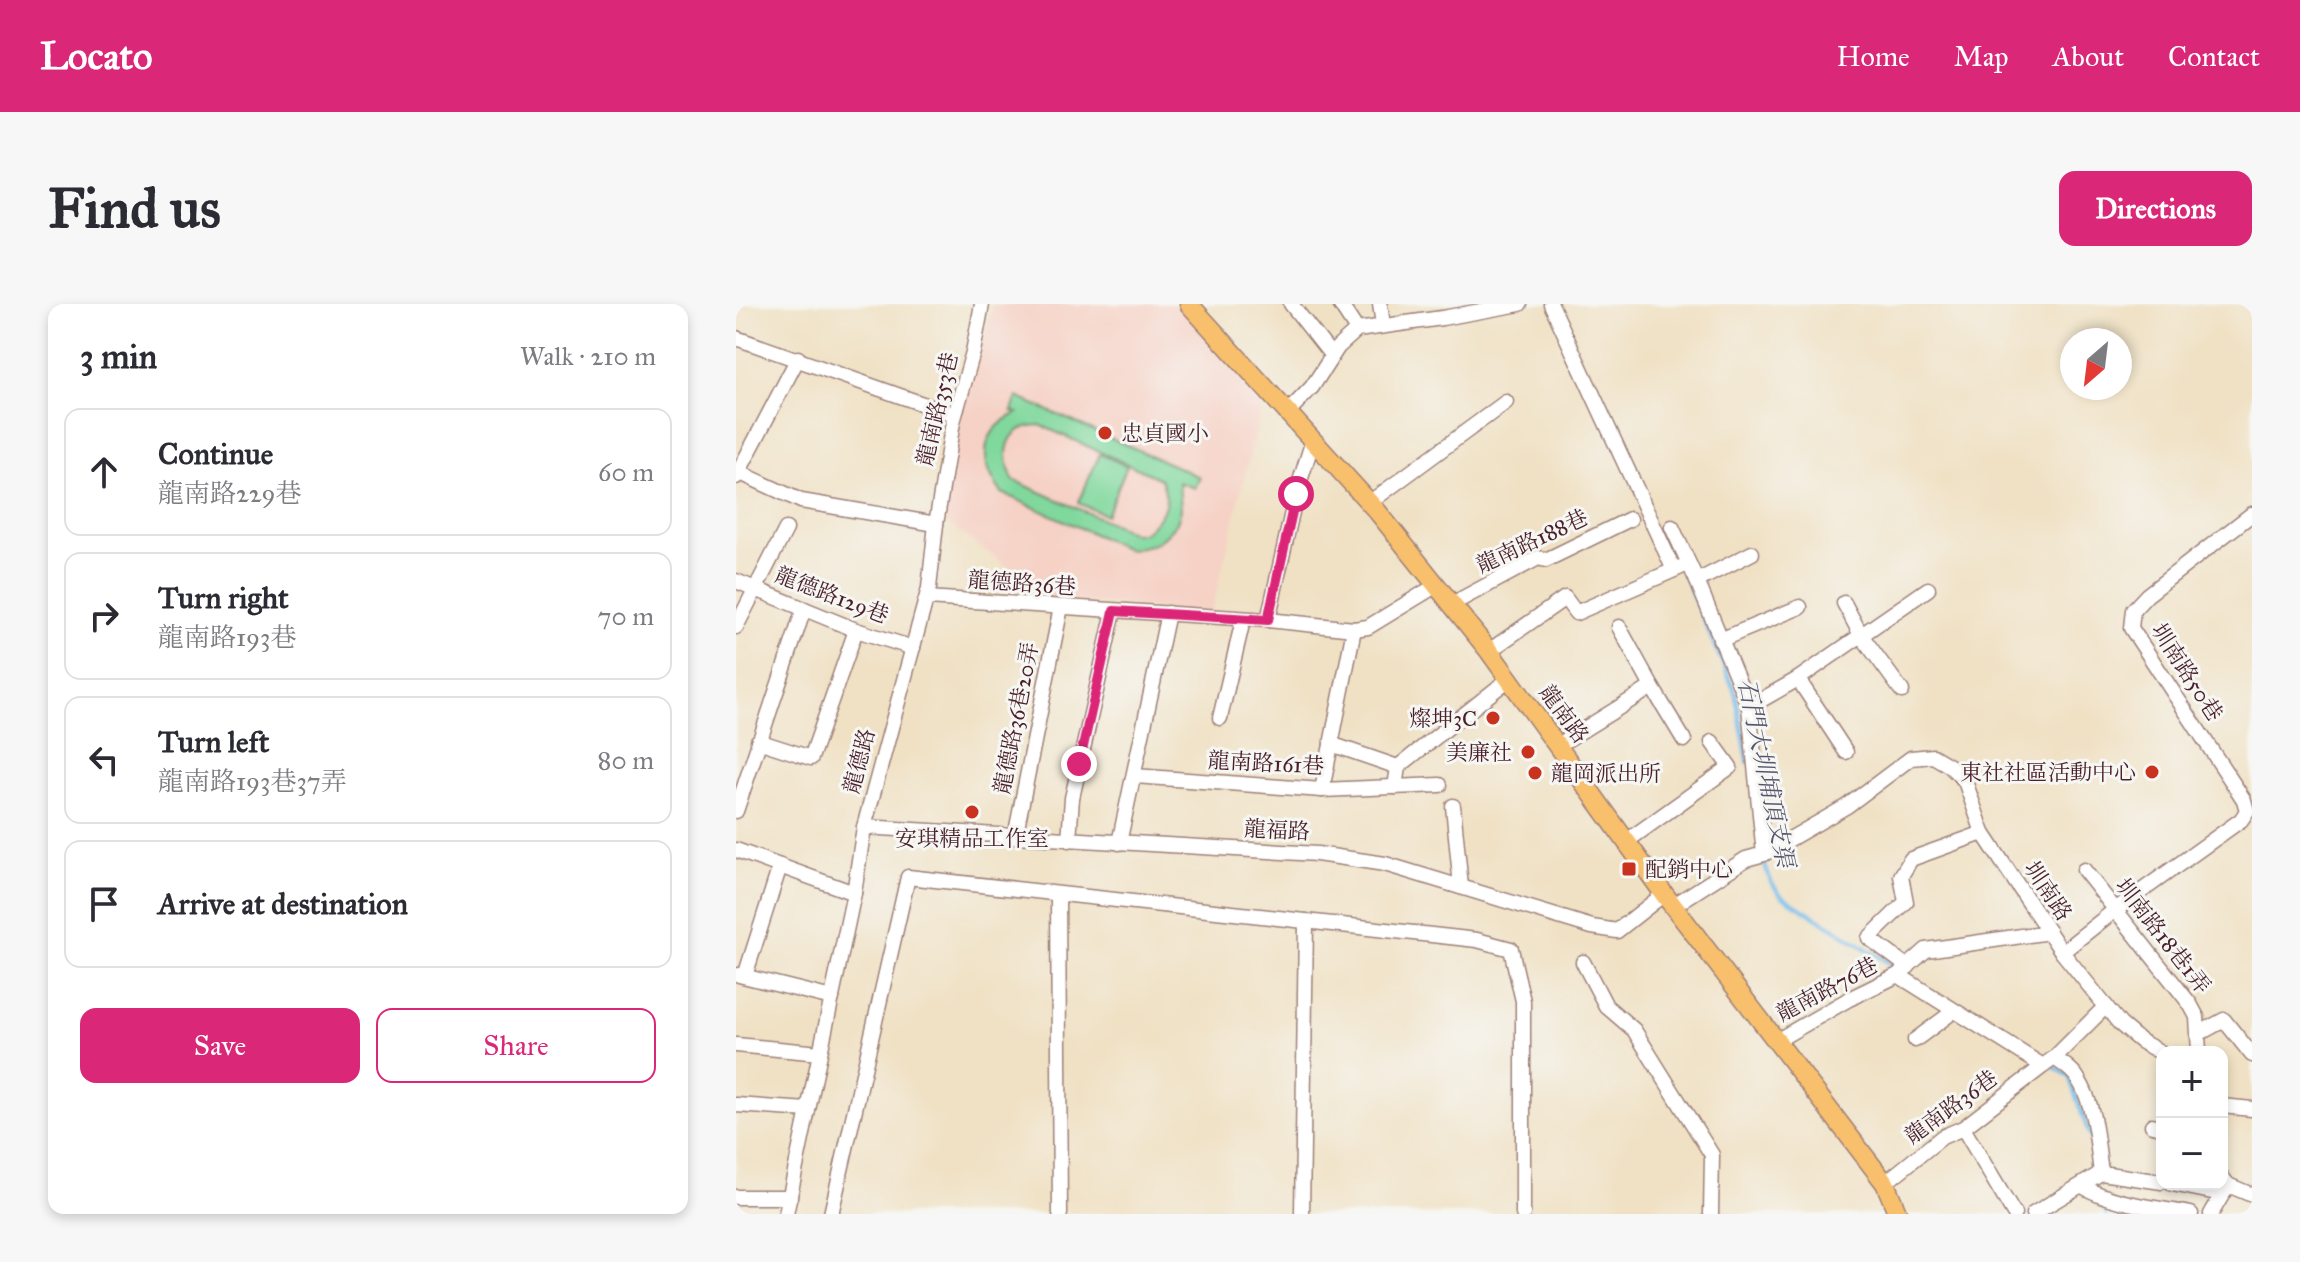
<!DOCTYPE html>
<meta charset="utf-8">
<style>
body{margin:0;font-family:"IM FELL Great Primer","Noto Serif TC",serif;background:#f7f7f7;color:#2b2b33}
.controls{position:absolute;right:24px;bottom:24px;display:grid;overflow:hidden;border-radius:16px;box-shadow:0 4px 12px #0003}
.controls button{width:72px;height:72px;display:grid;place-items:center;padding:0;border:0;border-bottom:2px solid #e1e1e2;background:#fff;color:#2b2b33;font:40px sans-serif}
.compass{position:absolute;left:1324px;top:24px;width:72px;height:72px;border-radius:50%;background:#fff;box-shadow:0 4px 12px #0003;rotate:208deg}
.stop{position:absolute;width:24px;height:24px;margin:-18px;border:6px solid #db2777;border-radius:50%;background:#fff}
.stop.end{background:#db2777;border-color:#fff;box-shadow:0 2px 8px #0008}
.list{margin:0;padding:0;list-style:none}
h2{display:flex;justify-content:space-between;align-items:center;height:104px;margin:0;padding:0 32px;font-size:34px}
h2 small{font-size:26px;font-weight:400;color:#7c7c81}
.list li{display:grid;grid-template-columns:52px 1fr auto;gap:24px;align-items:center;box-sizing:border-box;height:128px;margin:0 16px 16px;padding:0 16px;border:2px solid #e1e1e2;border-radius:16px}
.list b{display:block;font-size:30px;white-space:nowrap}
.list p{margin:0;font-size:26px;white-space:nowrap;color:#7c7c81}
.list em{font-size:26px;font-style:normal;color:#7c7c81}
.actions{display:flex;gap:16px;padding:24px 32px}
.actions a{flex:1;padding:18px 0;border:2px solid #db2777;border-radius:16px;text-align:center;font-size:28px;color:#db2777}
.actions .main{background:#db2777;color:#fff}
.icon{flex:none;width:44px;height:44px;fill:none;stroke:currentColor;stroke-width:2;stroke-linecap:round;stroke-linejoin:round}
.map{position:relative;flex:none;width:1516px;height:910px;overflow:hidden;border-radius:16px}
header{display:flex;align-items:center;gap:48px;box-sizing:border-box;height:112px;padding:0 40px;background:#db2777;color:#fff}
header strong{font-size:38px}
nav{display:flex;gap:44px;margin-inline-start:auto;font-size:28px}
.intro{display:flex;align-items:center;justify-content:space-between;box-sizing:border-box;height:192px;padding:0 48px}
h1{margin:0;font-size:56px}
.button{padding:20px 36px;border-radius:16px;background:#db2777;color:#fff;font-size:28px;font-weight:700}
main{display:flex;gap:48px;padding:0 48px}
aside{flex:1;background:#fff;border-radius:16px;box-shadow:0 4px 12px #0003}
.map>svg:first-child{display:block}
</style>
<header>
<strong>Locato</strong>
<nav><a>Home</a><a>Map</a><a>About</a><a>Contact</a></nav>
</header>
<div class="intro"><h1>Find us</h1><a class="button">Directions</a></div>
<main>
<aside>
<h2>3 min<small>Walk · 210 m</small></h2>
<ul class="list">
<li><svg class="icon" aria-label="ahead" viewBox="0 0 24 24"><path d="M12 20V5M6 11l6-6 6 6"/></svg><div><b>Continue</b><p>龍南路229巷</p></div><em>60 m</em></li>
<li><svg class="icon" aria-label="right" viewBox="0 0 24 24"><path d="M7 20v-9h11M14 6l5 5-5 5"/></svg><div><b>Turn right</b><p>龍南路193巷</p></div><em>70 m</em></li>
<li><svg class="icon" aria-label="left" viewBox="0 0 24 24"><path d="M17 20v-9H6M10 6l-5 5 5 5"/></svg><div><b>Turn left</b><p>龍南路193巷37弄</p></div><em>80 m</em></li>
<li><svg class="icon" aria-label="arrive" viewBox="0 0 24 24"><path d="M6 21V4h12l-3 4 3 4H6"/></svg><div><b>Arrive at destination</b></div></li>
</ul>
<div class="actions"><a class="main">Save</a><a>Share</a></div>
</aside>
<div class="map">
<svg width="1516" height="910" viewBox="0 0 1516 910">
<rect width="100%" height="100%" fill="#f6f6f2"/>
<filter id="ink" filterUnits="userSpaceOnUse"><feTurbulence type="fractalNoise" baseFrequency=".0125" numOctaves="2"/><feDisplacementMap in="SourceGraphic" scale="16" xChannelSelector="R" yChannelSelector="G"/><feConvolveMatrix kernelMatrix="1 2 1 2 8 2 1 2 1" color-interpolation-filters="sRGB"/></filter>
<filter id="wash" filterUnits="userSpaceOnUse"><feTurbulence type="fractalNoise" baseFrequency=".006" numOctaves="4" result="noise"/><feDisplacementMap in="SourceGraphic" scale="32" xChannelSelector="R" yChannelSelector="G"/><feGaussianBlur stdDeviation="1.8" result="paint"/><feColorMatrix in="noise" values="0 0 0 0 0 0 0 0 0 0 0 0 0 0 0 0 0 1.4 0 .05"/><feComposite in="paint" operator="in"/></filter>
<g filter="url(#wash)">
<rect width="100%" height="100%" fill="#f0e1c4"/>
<!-- built -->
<path fill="#f6d1c5" d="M258,0H441L526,102L475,310L315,294L210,218L211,156Z"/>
<!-- green -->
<g fill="#80d89d" stroke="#657c64" stroke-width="2" fill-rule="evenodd">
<path d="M281,93L464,173L459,184L443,178L445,206L441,218L429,232L418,240L393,246L266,189C242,157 243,127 282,109L276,107ZM304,121L425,175C436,201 427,211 408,229H397L277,176C265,148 270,122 304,121Z"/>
<path d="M364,150L391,162L370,211L342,199Z"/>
</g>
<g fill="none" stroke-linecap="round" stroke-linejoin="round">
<!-- stream -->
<g stroke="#73bdec" stroke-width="4">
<path d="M946,267L999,388L1012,458"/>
<path d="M1026,553L1035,578L1045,591L1164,666"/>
<path d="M1313,760L1333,772L1354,833"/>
<path d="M1367,896L1370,910"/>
</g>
</g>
</g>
<g filter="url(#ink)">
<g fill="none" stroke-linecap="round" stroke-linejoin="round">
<!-- minor casing -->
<g stroke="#9d8078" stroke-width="17">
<g id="minor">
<path d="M555,0L596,52"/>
<path d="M604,0L621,26"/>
<path d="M644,0L647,21"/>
<path d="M815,0L938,266"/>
<path d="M0,34L218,111"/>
<path d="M552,108L576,83L602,43L621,26L706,14L784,0"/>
<path d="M0,167L65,197L200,220"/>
<path d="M0,173L62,54"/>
<path d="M633,199L770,98"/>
<path d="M936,223L961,277L1013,403L1028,550"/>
<path d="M0,277L120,326L177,344"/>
<path d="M961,277L1016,249"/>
<path d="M191,294L532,316L618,325L632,323L701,281"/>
<path d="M1108,299L1125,331L1166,387"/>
<path d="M716,300L802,254L810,256L894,215"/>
<path d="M532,316L560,190L577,136"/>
<path d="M0,323L50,225"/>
<path d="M984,336L1064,303"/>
<path d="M753,347L829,294L840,309L945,263"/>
<path d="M1062,375L1110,448"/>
<path d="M916,383L948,436"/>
<path d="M1013,403L1062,375L1192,285"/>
<path d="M484,414L507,316"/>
<path d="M22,437L75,454L120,326"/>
<path d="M595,440L662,463"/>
<path d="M821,442L916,383L883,323"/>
<path d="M399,472L586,486L704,481"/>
<path d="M659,483L662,463L773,375"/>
<path d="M586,486L618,325"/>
<path d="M717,502L725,583"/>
<path d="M0,507L68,305"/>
<path d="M128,523L581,550L649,560L856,623L881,627L928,590"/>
<path d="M279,533L325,303"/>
<path d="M333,536L336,494L378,307"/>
<path d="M891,537L994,463L976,438"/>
<path d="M383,539L432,309"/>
<path d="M0,546L118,589"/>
<path d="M1348,566L1454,700L1461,713L1463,748"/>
<path d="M322,591L324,910"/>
<path d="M937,602L1010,555L1028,550L1111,502L1175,454L1197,452L1214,462L1229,477L1247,529L1326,648L1384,720L1404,737L1426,749"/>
<path d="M1326,648L1379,606L1505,516L1511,507L1508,496L1395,324L1397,306L1411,291L1516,210"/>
<path d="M847,658L870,702L898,726L976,851L975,910"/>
<path d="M1172,663L1133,634L1170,598L1165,572L1175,555L1247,529"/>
<path d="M3,671L96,694"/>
<path d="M1162,671L1307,762L1318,754C1327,760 1337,766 1342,775C1359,801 1361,839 1365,869"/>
<path d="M9,672L44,562"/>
<path d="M1464,729L1488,716L1516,751"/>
<path d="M1179,736L1218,707"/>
<path d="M1040,737L1113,695L1162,671L1190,646L1313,628"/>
<path d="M0,741L84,749"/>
<path d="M1318,754L1370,702"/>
<path d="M0,801L72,806"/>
<path d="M1486,802L1516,805"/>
<path d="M1416,821L1426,823"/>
<path d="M1227,824L1278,910"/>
<path d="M1149,879L1206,833L1227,824L1307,762"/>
<path d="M1436,880L1486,890"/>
<path d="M1492,881L1516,891"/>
<path d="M1346,882C1379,901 1419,903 1455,910"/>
<path d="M0,893H54"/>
<path d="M50,910L118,589L128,523L193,284L200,220L217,118L237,48L246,0"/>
<path d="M95,910L172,573L741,636L775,645L787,697V910"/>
<path d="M566,910L570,617"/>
<path d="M1297,910L1365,869L1426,878"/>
<path d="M1475,910L1492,881L1486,873"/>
</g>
</g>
<!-- major casing -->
<g stroke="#9d8078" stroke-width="21">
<path id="major" d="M453,0L641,207L753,347L928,590L1149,879L1162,910"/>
</g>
<!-- minor -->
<use href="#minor" stroke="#fff" stroke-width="14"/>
<!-- major -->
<use href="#major" stroke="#f8bf6c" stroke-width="18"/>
</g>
</g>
<g fill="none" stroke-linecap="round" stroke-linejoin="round" filter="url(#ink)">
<!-- route -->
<path stroke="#db2777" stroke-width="10" d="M343,460L378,307L532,316L560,190"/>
</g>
<!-- markers -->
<g fill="#c8321e" stroke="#f6f6f2" stroke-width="3">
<circle cx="369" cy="129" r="8"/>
<circle cx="757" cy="414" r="8"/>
<circle cx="792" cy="448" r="8"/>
<circle cx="1416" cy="468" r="8"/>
<circle cx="799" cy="469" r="8"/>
<circle cx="236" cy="508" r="8"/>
<rect x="885" y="557" width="16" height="16" rx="4"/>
</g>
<g text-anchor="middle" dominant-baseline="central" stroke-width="6" stroke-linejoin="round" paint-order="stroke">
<!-- street labels -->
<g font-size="22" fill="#4a1f2b" stroke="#f6f6f2">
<text transform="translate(201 105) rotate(-77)">龍南路353巷</text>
<text transform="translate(796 237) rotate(-25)">龍南路188巷</text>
<text transform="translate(286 279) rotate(4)">龍德路36巷</text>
<text transform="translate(96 291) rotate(21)">龍德路129巷</text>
<text transform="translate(1451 368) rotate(57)">圳南路50巷</text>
<text transform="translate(828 410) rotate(54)">龍南路</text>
<text transform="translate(280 414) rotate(-79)">龍德路36巷20弄</text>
<text transform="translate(123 457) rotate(-75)">龍德路</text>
<text transform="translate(530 459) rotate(3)">龍南路161巷</text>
<text transform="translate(541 526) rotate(3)">龍福路</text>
<text transform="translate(1312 587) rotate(56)">圳南路</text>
<text transform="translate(1427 632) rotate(52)">圳南路18巷1弄</text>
<text transform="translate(1091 685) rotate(-28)">龍南路76巷</text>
<text transform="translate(1215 803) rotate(-36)">龍南路36巷</text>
</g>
<!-- poi labels -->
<g font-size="22" fill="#4a1f2b" stroke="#f6f6f2" text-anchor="start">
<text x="385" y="129">忠貞國小</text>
<text x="741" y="414" text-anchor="end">燦坤3C</text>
<text x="776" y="448" text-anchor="end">美廉社</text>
<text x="1400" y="468" text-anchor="end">東社社區活動中心</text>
<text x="815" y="469">龍岡派出所</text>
<text x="236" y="534" text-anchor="middle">安琪精品工作室</text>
<text x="909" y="565">配銷中心</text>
</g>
<!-- water labels -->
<g font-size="24" font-style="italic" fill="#58566f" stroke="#f6f6f2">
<text transform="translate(1030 469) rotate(78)">石門大圳埔頂支渠</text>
</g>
</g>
</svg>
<div class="controls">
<button>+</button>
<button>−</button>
</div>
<svg class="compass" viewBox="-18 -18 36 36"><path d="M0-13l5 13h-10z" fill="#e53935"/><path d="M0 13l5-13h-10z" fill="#7c7c81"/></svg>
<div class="stop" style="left:560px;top:190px"></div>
<div class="stop end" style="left:343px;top:460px"></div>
</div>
</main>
